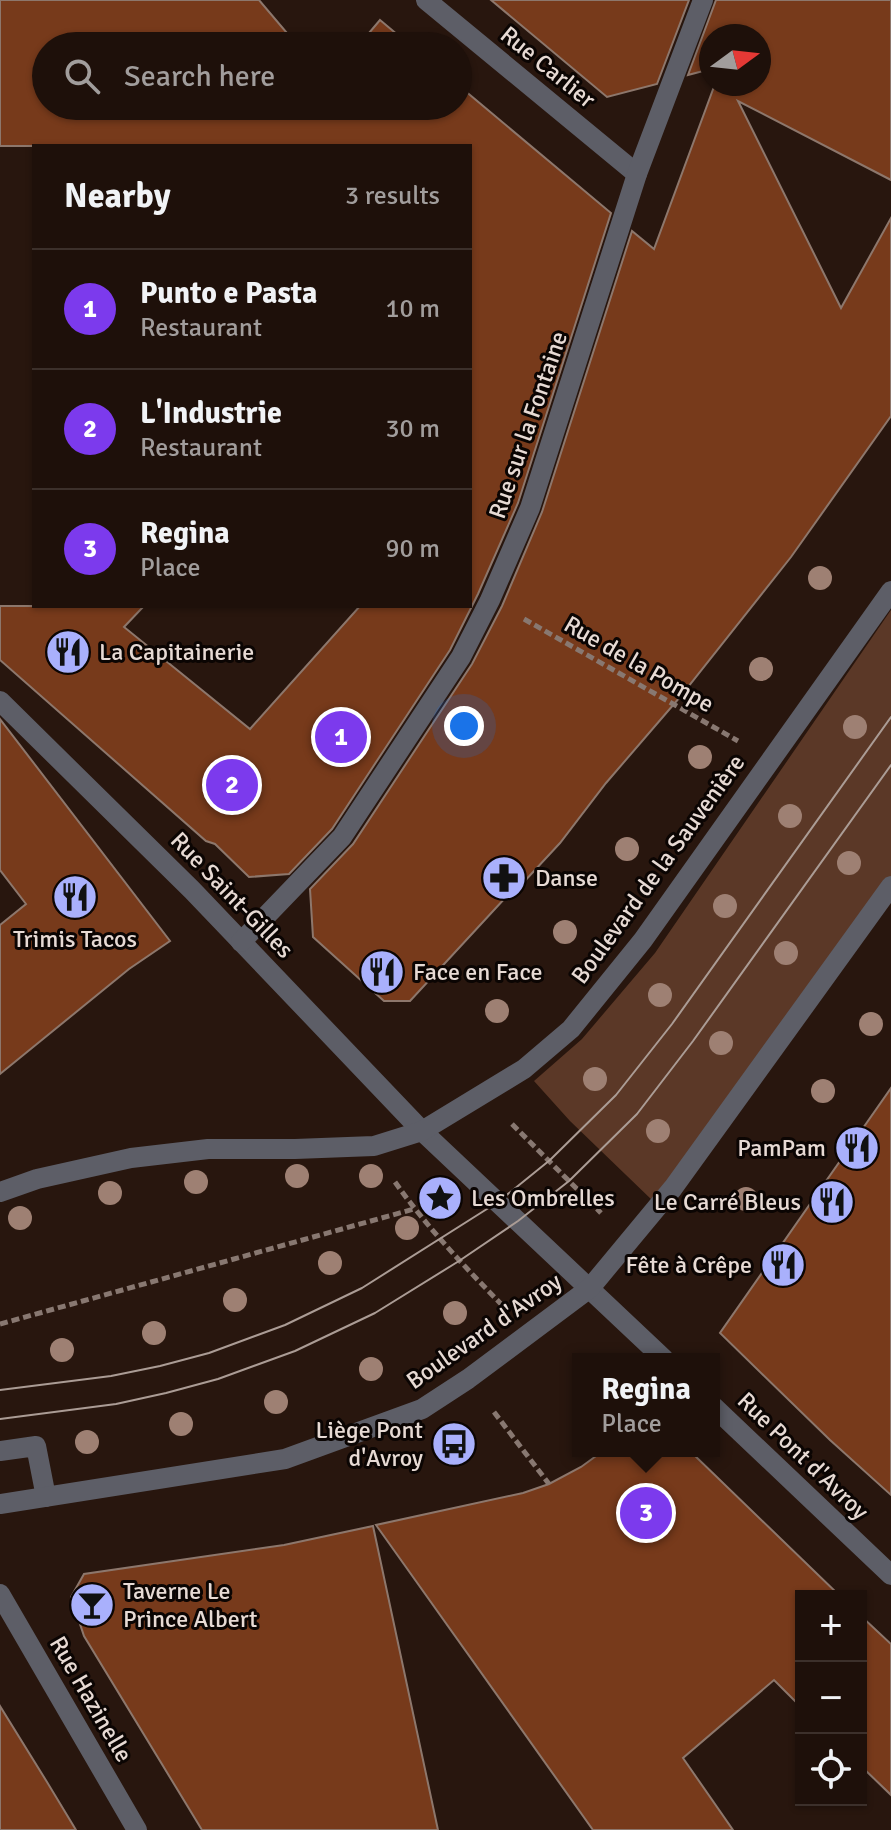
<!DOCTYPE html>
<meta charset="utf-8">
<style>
body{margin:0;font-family:Signika,sans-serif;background:#261913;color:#f1f3f6}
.controls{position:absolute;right:24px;bottom:24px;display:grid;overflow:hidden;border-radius:0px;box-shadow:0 2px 6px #0004}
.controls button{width:72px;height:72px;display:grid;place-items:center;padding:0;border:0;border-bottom:2px solid #3c302b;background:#1e100a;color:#f1f3f6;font:40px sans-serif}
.compass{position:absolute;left:699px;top:24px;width:72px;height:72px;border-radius:50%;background:#1e100a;box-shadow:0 2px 6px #0004;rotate:75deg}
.you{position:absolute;left:464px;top:726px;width:28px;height:28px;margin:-20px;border:6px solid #fff;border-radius:50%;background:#1a73e8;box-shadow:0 0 0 12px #1a73e833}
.badge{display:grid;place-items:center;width:52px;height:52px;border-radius:50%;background:#7c3aed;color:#fff;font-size:26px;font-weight:700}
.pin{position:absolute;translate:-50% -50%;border:4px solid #fff;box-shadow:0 2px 8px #0006}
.popup{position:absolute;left:572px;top:1353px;width:148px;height:104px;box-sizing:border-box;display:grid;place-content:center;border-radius:0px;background:#1e100a;filter:drop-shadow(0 2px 6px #0005);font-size:26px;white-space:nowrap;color:#a19d9c}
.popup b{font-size:30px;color:#f1f3f6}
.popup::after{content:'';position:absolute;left:50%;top:100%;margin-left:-16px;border:16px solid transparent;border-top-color:#1e100a}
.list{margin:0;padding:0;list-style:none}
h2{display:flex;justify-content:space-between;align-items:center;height:104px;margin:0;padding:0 32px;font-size:34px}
h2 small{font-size:26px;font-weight:400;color:#a19d9c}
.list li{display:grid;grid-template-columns:52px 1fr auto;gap:24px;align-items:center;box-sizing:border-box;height:120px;padding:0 32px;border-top:2px solid #3c302b}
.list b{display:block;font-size:30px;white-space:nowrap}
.list p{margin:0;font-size:26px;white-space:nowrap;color:#a19d9c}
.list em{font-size:26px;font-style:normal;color:#a19d9c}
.icon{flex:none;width:44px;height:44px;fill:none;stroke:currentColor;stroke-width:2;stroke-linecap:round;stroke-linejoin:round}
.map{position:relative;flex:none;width:891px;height:1830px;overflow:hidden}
.search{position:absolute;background:#1e100a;box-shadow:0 2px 6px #0004;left:32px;top:32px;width:440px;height:88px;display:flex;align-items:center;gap:20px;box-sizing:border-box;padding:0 28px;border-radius:44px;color:#a19d9c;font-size:30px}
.panel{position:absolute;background:#1e100a;box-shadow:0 2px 6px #0004;left:32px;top:144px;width:440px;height:464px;border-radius:0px}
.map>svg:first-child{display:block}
</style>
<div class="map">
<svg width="891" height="1830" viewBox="0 0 891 1830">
<rect width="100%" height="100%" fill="#28160e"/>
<!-- green -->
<path fill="#5b3827" d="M891,610V876L669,1185L653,1201L570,1121L534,1081L582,1039L655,953Z"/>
<!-- building -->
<g fill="#773a1b" stroke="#8d776c" stroke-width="2">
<path d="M0,0H259L298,46H46V106H458V85L611,213L518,503L478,594L450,650L332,829L289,874L249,877L215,844L206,841L0,660V606H144L124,627L250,729L360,606H470V146H0Z"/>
<path d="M491,0H689L657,84L607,97Z"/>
<path d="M716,0H891V180L738,101L841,308L891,218V416L791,557L680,697L606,783L560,843L508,899L506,897L410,1001H384L313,937L310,889L353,844L472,664L502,606L542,512L632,231L654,249L715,84H759V36H711V69L688,75Z"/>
<path d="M380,20L411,46H358Z"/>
<path d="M0,719L170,941L129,969L0,1074V925L26,904L0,870Z"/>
<path d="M891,1088V1495L830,1440L720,1333Z"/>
<path d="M603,1451H690L840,1596H801V1707L774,1680L683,1758L733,1830H593L376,1525L523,1493L549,1484L581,1467Z"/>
<path d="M373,1526L438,1830H202L84,1636L71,1597L84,1574L284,1545Z"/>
<path d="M861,1616L891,1644V1795L861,1766Z"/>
<path d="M0,1706L47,1782L76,1830H0Z"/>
</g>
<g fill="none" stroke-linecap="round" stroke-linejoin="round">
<!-- path -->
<g stroke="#887871" stroke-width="5" stroke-dasharray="8 4" stroke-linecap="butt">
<path d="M524,619L738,741"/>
<path d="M512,1124L601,1213"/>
<path d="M395,1182C426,1226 463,1265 501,1304"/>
<path d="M0,1324L414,1209"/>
<path d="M494,1412L549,1484"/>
</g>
<!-- minor -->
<g stroke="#5d5e67" stroke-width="20">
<path d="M426,0L637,174"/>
<path d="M0,701L192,890L422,1131L664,1359"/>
<path d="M241,942L342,837L461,657L490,600L530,508L637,174L703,0"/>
<path d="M0,1192L37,1179L131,1158L208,1149H295L374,1146L422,1131L524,1069L571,1029L643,940L891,591"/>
<path d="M714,1407L891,1575"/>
<path d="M0,1451L36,1446L46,1497"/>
<path d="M0,1504L285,1459L422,1409L468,1379L590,1288L673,1188L891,886"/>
<path d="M0,1594L137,1830"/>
</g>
<!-- tram -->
<g stroke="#ab9c95" stroke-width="2">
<path d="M0,1390L111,1376L160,1366L209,1353L285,1325L362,1288L498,1202L550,1160L616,1095L672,1024L891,717"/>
<path d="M0,1419L116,1404L166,1393L218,1379L295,1351L375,1313L459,1261L518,1221L569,1181L637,1114L693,1041L891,765"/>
</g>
</g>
<!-- trees -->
<g fill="#9e8073">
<circle cx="820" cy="578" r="12"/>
<circle cx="761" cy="669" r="12"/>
<circle cx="855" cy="727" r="12"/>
<circle cx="700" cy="757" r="12"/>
<circle cx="790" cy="816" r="12"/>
<circle cx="627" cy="849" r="12"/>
<circle cx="849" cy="863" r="12"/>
<circle cx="725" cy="906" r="12"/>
<circle cx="565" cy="932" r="12"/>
<circle cx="786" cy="953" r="12"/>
<circle cx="660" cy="995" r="12"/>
<circle cx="497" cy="1011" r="12"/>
<circle cx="871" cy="1024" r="12"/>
<circle cx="721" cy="1043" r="12"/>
<circle cx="595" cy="1079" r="12"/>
<circle cx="823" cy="1091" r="12"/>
<circle cx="658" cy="1131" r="12"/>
<circle cx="297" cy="1176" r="12"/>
<circle cx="371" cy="1176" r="12"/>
<circle cx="196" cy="1182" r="12"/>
<circle cx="110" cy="1193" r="12"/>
<circle cx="746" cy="1199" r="12"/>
<circle cx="20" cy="1218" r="12"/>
<circle cx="407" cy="1228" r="12"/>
<circle cx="330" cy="1263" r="12"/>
<circle cx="235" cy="1300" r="12"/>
<circle cx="455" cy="1313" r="12"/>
<circle cx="154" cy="1333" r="12"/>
<circle cx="62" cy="1350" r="12"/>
<circle cx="371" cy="1369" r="12"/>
<circle cx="276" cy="1402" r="12"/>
<circle cx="181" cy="1424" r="12"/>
<circle cx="87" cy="1442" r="12"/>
</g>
<!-- icons -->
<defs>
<g id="restaurant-disc" transform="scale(2.3)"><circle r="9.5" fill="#a9b0fc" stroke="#0b0503"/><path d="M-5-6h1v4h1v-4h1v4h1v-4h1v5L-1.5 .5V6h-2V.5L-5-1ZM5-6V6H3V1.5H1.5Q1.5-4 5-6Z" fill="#111"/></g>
<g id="pharmacy-disc" transform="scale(2.3)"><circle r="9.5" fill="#a9b0fc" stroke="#0b0503"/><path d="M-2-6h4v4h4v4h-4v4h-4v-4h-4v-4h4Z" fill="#111"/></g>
<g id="sight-disc" transform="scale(2.3)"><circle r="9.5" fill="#a9b0fc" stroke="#0b0503"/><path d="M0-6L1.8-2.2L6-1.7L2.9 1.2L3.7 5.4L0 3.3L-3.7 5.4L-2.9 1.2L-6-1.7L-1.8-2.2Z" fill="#111"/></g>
<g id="bus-disc" transform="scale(2.3)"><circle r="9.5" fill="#a9b0fc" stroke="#0b0503"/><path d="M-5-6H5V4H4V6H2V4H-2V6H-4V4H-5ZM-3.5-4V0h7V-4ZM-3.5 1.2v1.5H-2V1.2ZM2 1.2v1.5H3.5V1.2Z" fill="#111"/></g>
<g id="bar-disc" transform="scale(2.3)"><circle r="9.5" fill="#a9b0fc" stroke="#0b0503"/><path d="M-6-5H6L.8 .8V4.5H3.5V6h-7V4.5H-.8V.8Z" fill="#111"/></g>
</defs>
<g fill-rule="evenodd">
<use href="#restaurant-disc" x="68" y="652"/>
<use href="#pharmacy-disc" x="504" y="878"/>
<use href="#restaurant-disc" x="75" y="897"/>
<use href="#restaurant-disc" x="382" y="972"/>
<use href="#restaurant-disc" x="857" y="1148"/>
<use href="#sight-disc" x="440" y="1198"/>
<use href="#restaurant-disc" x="832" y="1202"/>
<use href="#restaurant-disc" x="783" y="1265"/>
<use href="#bus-disc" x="454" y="1444"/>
<use href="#bar-disc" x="92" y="1605"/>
</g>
<g text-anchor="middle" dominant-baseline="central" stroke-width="6" stroke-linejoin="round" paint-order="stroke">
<!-- street labels -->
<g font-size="24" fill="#e7dad4" stroke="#0b0503">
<text transform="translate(548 67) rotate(39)">Rue Carlier</text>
<text transform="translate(528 425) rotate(-71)">Rue sur la Fontaine</text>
<text transform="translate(639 664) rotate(30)">Rue de la Pompe</text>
<text transform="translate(658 869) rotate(-54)">Boulevard de la Sauvenière</text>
<text transform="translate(232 895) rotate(46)">Rue Saint-Gilles</text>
<text transform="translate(484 1331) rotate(-35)">Boulevard d'Avroy</text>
<text transform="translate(803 1456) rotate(44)">Rue Pont d'Avroy</text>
<text transform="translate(91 1699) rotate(60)">Rue Hazinelle</text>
</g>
<!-- poi labels -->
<g font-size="24" fill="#e7dad4" stroke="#0b0503" text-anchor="start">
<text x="99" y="652">La Capitainerie</text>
<text x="535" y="878">Danse</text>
<text x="75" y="939" text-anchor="middle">Trimis Tacos</text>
<text x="413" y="972">Face en Face</text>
<text x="826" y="1148" text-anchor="end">PamPam</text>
<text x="471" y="1198">Les Ombrelles</text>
<text x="801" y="1202" text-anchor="end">Le Carré Bleus</text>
<text x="752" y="1265" text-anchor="end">Fête à Crêpe</text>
<text x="423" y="1430" text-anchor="end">Liège Pont<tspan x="423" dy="28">d'Avroy</tspan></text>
<text x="123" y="1591">Taverne Le<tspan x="123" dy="28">Prince Albert</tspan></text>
</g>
</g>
</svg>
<div class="controls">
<button>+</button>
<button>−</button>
<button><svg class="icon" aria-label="locate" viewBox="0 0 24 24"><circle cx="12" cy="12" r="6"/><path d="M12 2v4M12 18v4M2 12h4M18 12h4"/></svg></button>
</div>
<svg class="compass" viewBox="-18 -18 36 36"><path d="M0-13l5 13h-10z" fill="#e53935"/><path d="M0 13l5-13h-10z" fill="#a19d9c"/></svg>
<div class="you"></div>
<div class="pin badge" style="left:341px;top:737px">1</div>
<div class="pin badge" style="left:232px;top:785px">2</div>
<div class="pin badge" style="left:646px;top:1513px">3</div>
<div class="popup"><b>Regina</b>Place</div>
<div class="search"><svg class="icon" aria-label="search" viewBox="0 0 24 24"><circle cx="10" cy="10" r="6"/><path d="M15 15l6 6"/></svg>Search here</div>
<section class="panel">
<h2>Nearby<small>3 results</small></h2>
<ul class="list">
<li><span class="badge">1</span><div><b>Punto e Pasta</b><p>Restaurant</p></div><em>10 m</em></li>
<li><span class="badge">2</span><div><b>L'Industrie</b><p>Restaurant</p></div><em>30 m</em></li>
<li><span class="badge">3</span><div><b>Regina</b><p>Place</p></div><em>90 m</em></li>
</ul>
</section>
</div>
